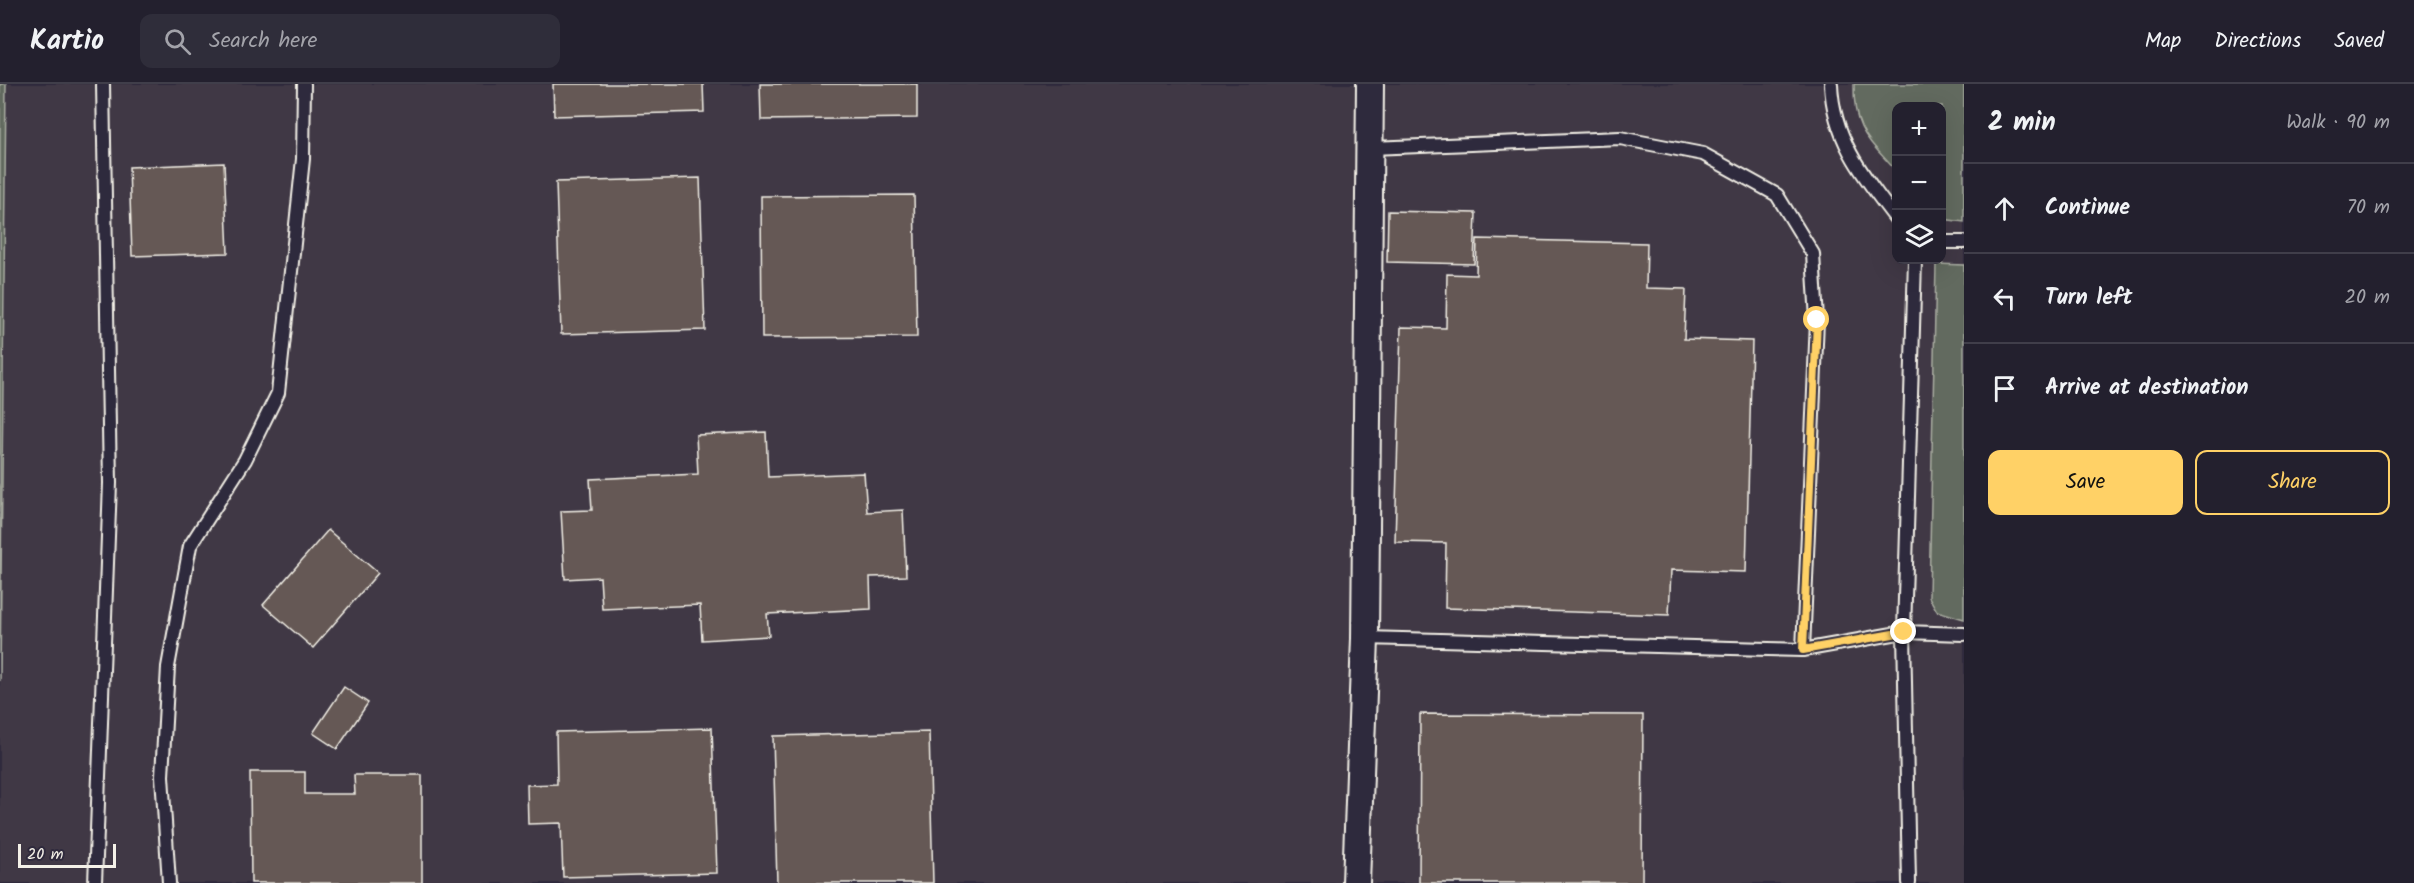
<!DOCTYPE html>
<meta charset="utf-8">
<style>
body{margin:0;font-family:Kalam,sans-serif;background:#2f2d3a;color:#f1f3f6}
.controls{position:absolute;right:18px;top:18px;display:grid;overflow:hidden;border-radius:12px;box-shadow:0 6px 24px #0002}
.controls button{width:54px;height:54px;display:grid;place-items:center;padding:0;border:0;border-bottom:2px solid #403e4a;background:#23202e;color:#f1f3f6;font:30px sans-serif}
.scale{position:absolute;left:18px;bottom:15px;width:98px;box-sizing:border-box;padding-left:6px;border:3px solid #f4f1e8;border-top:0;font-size:16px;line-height:21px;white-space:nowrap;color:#f4f1e8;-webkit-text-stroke:4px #2f2a3d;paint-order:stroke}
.stop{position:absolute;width:18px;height:18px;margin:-14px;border:4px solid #ffd166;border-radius:50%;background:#fff}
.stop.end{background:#ffd166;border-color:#fff;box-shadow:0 2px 6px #0008}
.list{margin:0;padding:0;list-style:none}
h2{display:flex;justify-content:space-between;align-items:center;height:78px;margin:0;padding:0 24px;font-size:26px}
h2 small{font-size:20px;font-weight:400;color:#a3a3aa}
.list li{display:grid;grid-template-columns:39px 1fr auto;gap:18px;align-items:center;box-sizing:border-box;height:90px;padding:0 24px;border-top:2px solid #403e4a}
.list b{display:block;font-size:22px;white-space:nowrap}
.list em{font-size:20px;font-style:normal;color:#a3a3aa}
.actions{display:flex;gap:12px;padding:18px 24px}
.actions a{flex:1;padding:14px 0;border:2px solid #ffd166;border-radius:12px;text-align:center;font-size:21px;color:#ffd166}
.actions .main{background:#ffd166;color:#111}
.icon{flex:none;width:33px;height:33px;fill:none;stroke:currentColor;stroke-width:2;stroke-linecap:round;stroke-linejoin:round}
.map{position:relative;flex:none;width:1964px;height:799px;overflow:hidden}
header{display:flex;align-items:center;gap:36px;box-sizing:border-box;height:84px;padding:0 30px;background:#23202e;border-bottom:2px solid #403e4a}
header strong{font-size:28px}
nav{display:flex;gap:33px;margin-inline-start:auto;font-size:21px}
.search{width:420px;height:54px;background:#2f2d3a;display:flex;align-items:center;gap:15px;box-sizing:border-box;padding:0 21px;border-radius:12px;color:#a3a3aa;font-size:22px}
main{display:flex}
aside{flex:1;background:#23202e}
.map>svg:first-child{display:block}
</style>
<header>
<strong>Kartio</strong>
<div class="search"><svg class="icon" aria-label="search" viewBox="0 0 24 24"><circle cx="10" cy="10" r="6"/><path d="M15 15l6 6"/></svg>Search here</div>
<nav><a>Map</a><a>Directions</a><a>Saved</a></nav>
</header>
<main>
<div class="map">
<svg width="1964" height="799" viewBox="0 0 1964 799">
<rect width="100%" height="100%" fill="#2f2a3d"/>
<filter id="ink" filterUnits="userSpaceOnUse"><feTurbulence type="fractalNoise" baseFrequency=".0167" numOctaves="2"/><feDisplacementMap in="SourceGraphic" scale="12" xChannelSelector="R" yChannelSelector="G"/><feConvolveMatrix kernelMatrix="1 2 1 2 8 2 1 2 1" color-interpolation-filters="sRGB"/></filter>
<g filter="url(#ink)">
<!-- built -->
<path fill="#3f3844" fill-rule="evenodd" d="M0,0H1964V799H0ZM1896,22H1942V176H1896Z"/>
<!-- green -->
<g fill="#626a5e" stroke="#abaea3" stroke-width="1.5">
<path d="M0,0H6L0,597Z"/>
<path d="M1854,0H1964V138L1942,135V22H1896V87C1867,54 1853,46 1854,0Z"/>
<path d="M1936,180L1964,181V535L1937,527L1929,513Z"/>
</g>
<!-- building -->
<g fill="#655854" stroke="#f4f1e8" stroke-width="1.5">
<path d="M553,0H703L704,28L554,32Z"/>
<path d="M760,0H917V34L761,36Z"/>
<path d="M224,79L228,169L132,172L129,83Z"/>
<path d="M700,94L705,246L561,250L556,98Z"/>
<path d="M914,111L917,253L762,254L761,112Z"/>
<path d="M1388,127L1476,129L1474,180L1387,178Z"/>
<path d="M1477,155L1647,159L1646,204L1686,205L1684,255L1752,257L1746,488L1671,486L1669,531L1445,524L1446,459L1395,458L1401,243L1446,244L1447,190L1476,191Z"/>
<path d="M766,348L768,393L864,389L867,428L903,426L906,492L870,493L871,525L767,530L769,552L702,556L700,521L602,525L600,493L565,495L561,427L592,426L590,395L698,390L696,351Z"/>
<path d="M328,446L378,489L313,564L263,521Z"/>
<path d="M344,603L368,619L337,665L313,649Z"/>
<path d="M1420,630L1643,631L1642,799H1419Z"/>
<path d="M712,644L717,789L563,793L561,739L528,740L527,701L557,700L556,648Z"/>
<path d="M929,648L933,799H777L773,652Z"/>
<path d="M250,688H305V710H355L354,691H422V799H251Z"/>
</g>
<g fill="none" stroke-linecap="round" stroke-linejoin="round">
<!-- service casing -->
<g stroke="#f4f1e8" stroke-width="16">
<g id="service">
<path d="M1831,0C1833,55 1864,93 1896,135"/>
<path d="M1371,64L1620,54L1703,70L1777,111L1813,170L1817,236L1803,566"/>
<path d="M1942,158H1964"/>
<path d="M1915,176L1904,548L1964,550"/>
<path d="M1365,554L1803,566L1904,548L1909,799"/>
<path d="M95,799L110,399L103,0"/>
<path d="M169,799L162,692L168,583L190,462L245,376L278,309L303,75L304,0"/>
</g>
</g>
<!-- minor casing -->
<g stroke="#f4f1e8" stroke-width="30">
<path id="minor" d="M1356,799L1365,554L1370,0"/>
</g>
<!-- service -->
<use href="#service" stroke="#2f2a3d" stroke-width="12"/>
<!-- minor -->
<use href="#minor" stroke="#2f2a3d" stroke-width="26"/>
</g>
</g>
<g fill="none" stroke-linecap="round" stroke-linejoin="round" filter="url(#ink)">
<!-- route -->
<path stroke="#ffd166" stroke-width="8" d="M1817,236L1803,566L1904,548"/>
</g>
</svg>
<div class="controls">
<button>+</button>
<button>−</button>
<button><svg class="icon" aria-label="layers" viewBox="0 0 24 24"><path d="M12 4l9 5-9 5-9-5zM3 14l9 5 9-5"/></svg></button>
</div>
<div class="scale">20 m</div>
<div class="stop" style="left:1817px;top:236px"></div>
<div class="stop end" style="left:1904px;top:548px"></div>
</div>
<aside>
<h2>2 min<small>Walk · 90 m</small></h2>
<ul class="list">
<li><svg class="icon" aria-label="ahead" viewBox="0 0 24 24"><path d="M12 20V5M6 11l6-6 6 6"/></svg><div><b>Continue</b></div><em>70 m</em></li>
<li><svg class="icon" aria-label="left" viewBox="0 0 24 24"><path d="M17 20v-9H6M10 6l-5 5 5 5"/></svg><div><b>Turn left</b></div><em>20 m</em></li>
<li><svg class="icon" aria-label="arrive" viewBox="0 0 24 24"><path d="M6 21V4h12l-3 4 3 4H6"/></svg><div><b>Arrive at destination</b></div></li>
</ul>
<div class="actions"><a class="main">Save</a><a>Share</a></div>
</aside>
</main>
